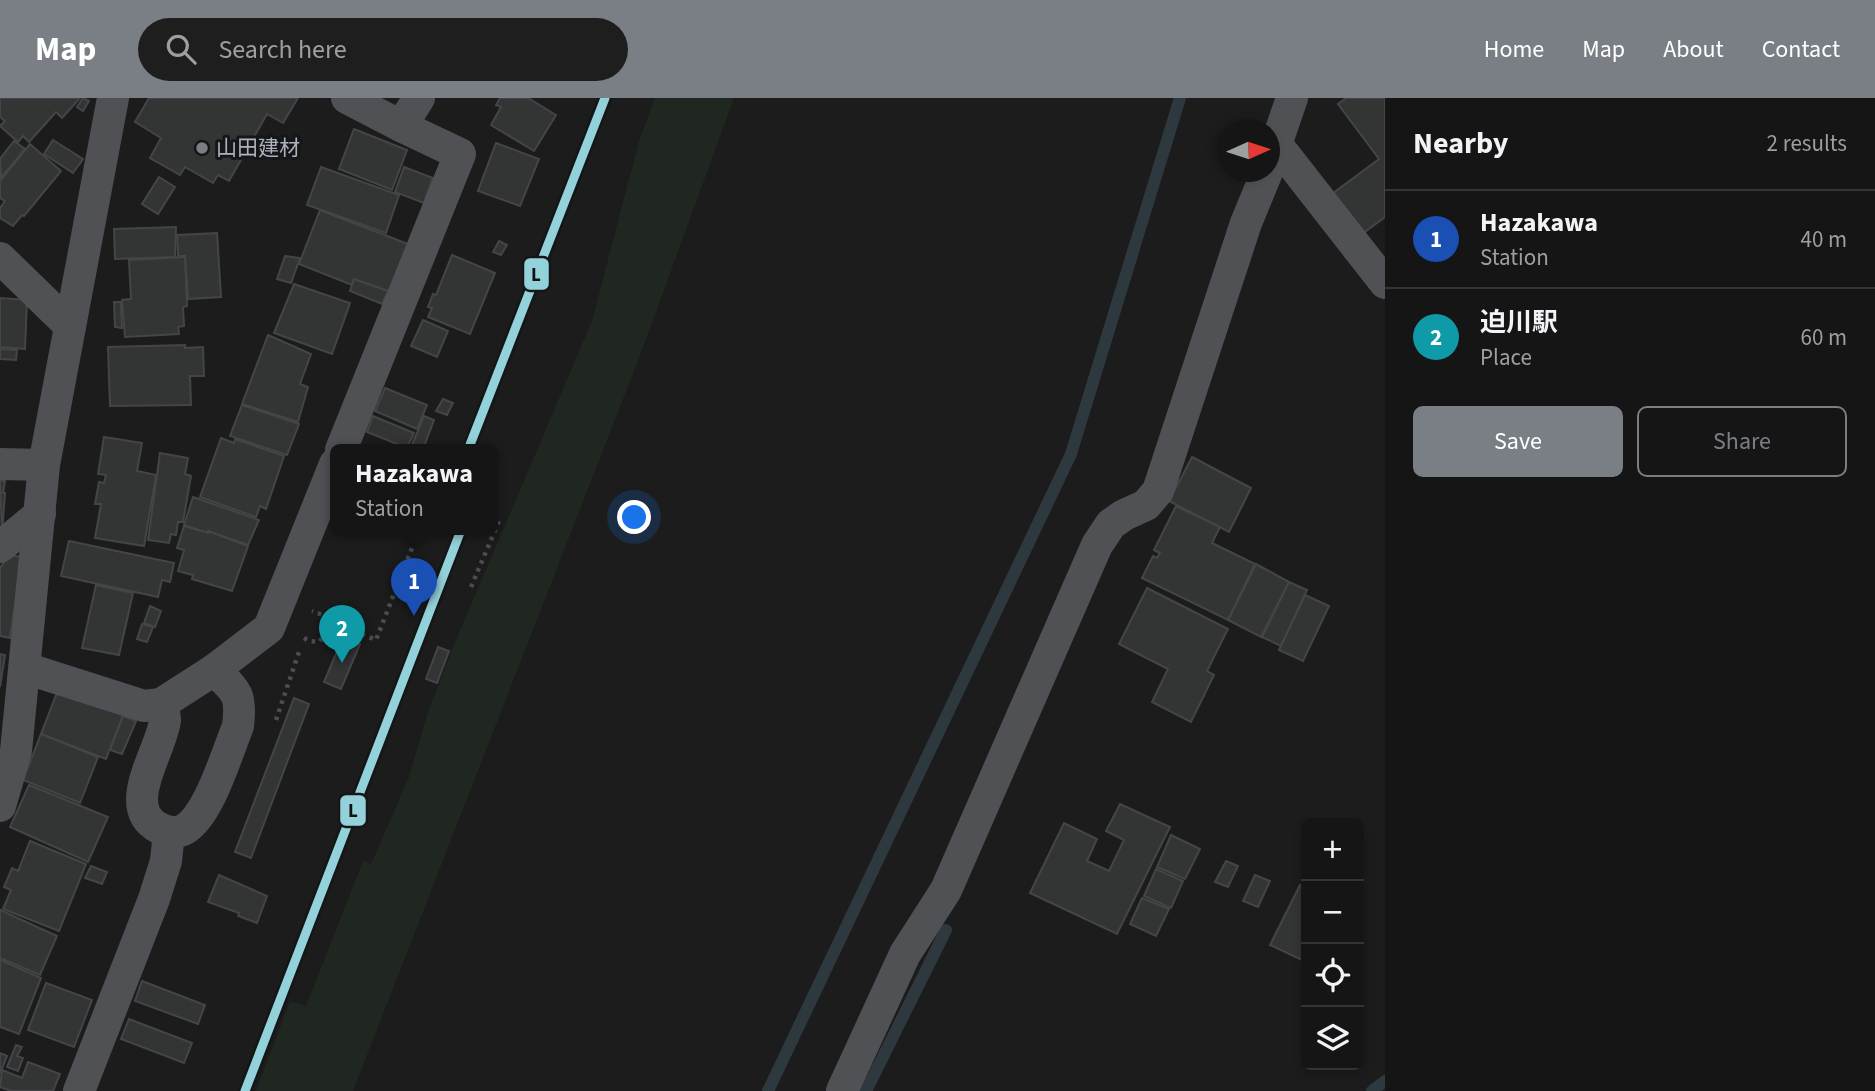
<!DOCTYPE html>
<meta charset="utf-8">
<style>
body{margin:0;font-family:"Source Sans 3","Noto Sans JP",sans-serif;background:#1e1e1e;color:#f1f3f6}
.controls{position:absolute;right:21px;bottom:21px;display:grid;overflow:hidden;border-radius:10px;box-shadow:0 4px 10px #0003}
.controls button{width:63px;height:63px;display:grid;place-items:center;padding:0;border:0;border-bottom:2px solid #343434;background:#151515;color:#f1f3f6;font:35px sans-serif}
.compass{position:absolute;left:1217px;top:21px;width:63px;height:63px;border-radius:50%;background:#151515;box-shadow:0 4px 10px #0003;rotate:87deg}
.you{position:absolute;left:635px;top:420px;width:24px;height:24px;margin:-18px;border:5px solid #fff;border-radius:50%;background:#1a73e8;box-shadow:0 0 0 10px #1a73e833}
.badge{display:grid;place-items:center;width:46px;height:46px;border-radius:50%;background:#7a7e85;color:#fff;font-size:23px;font-weight:700}
.pin{position:absolute;translate:-50% -58px;filter:drop-shadow(0 2px 4px #0008)}
.pin::after{content:'';position:absolute;top:37px;width:24px;height:21px;background:inherit;clip-path:polygon(0 0,100% 0,50% 100%)}
.popup{position:absolute;left:330px;top:346px;width:168px;height:91px;box-sizing:border-box;display:grid;place-content:center;border-radius:10px;background:#151515;filter:drop-shadow(0 2px 5px #0005);font-size:23px;white-space:nowrap;color:#9d9fa0}
.popup b{font-size:26px;color:#f1f3f6}
.popup::after{content:'';position:absolute;left:50%;top:100%;margin-left:-14px;border:14px solid transparent;border-top-color:#151515}
.list{margin:0;padding:0;list-style:none}
h2{display:flex;justify-content:space-between;align-items:center;height:91px;margin:0;padding:0 28px;font-size:30px}
h2 small{font-size:23px;font-weight:400;color:#9d9fa0}
.list li{display:grid;grid-template-columns:46px 1fr auto;gap:21px;align-items:center;box-sizing:border-box;height:98px;padding:0 28px;border-top:2px solid #343434}
.list b{display:block;font-size:26px;white-space:nowrap}
.list p{margin:0;font-size:23px;white-space:nowrap;color:#9d9fa0}
.list em{font-size:23px;font-style:normal;color:#9d9fa0}
.actions{display:flex;gap:14px;padding:21px 28px}
.actions a{flex:1;padding:16px 0;border:2px solid #7a7e85;border-radius:10px;text-align:center;font-size:24px;color:#7a7e85}
.actions .main{background:#7a7e85;color:#fff}
.icon{flex:none;width:38px;height:38px;fill:none;stroke:currentColor;stroke-width:2;stroke-linecap:round;stroke-linejoin:round}
.map{position:relative;flex:none;width:1385px;height:993px;overflow:hidden}
header{display:flex;align-items:center;gap:42px;box-sizing:border-box;height:98px;padding:0 35px;background:#7a7e85;color:#fff}
header strong{font-size:33px}
nav{display:flex;gap:38px;margin-inline-start:auto;font-size:24px}
.search{width:490px;height:63px;background:#1e1e1e;display:flex;align-items:center;gap:18px;box-sizing:border-box;padding:0 24px;border-radius:38px;color:#9d9fa0;font-size:26px}
main{display:flex}
aside{flex:1;background:#151515}
.map>svg:first-child{display:block}
</style>
<header>
<strong>Map</strong>
<div class="search"><svg class="icon" aria-label="search" viewBox="0 0 24 24"><circle cx="10" cy="10" r="6"/><path d="M15 15l6 6"/></svg>Search here</div>
<nav><a>Home</a><a>Map</a><a>About</a><a>Contact</a></nav>
</header>
<main>
<div class="map">
<svg width="1385" height="993" viewBox="0 0 1385 993">
<rect width="100%" height="100%" fill="#1c1c1c"/>
<!-- green -->
<path fill="#1f2720" d="M655,0H734L641,255L353,993H256L290,903L306,908L363,763L371,766L409,679L427,617L456,542L592,223L639,43Z"/>
<g fill="none" stroke-linecap="round" stroke-linejoin="round">
<!-- stream -->
<g stroke="#2d383f" stroke-width="12">
<path d="M768,993L1071,356L1180,0"/>
<path d="M866,993L946,832"/>
<path d="M1372,993L1385,983"/>
</g>
</g>
<!-- building -->
<g fill="#333434" stroke="#444548" stroke-width="2">
<path d="M0,0H80L62,20L56,14L29,44L23,38L18,44L0,28L5,23L0,19Z"/>
<path d="M83,0L89,3L83,13L77,9Z"/>
<path d="M149,0H298L283,25L267,16L229,83L218,77L213,85L185,69L180,77L150,60L161,40L135,24Z"/>
<path d="M500,0H528L556,17L534,53L491,27L501,9L496,7Z"/>
<path d="M1346,0H1385V119L1362,136L1332,96L1379,61L1338,6Z"/>
<path d="M354,31L407,52L392,92L339,71Z"/>
<path d="M53,42L83,61L73,75L44,56Z"/>
<path d="M14,43L25,51L1,80L0,61Z"/>
<path d="M496,45L539,61L520,108L478,93Z"/>
<path d="M30,46L61,73L24,118L22,117L13,128L0,120V110L5,103L0,100V83Z"/>
<path d="M321,69L399,97L386,135L307,107Z"/>
<path d="M404,69L433,80L424,105L395,94Z"/>
<path d="M159,79L175,89L158,116L142,106Z"/>
<path d="M320,112L408,146L390,194L354,181L352,187L299,166Z"/>
<path d="M176,129L175,159L115,161L114,131Z"/>
<path d="M217,135L221,199L188,201L185,158H178L177,137Z"/>
<path d="M499,143L507,147L501,157L493,154Z"/>
<path d="M452,157L495,175L470,236L428,219L432,210L428,209L433,196L436,197Z"/>
<path d="M285,158L300,160L291,185L277,181Z"/>
<path d="M185,159L187,208L183,209L184,228L178,229L179,236L125,239L122,202L131,201L129,162Z"/>
<path d="M354,181L388,193L382,206L350,193Z"/>
<path d="M294,186L350,205L332,256L274,235Z"/>
<path d="M0,200L27,202L25,251L0,249Z"/>
<path d="M114,204H121L122,230L115,229Z"/>
<path d="M423,222L448,233L437,259L411,248Z"/>
<path d="M268,237L311,256L300,286L308,289L298,324L242,306Z"/>
<path d="M185,247V250L203,249L204,278H190L191,307L110,308L108,249Z"/>
<path d="M0,251L17,252L16,262L0,261Z"/>
<path d="M385,290L427,307L417,331L375,313Z"/>
<path d="M443,301L453,305L447,317L436,313Z"/>
<path d="M242,307L299,326L287,357L230,338Z"/>
<path d="M373,318L414,335L407,350L367,334Z"/>
<path d="M424,318L434,322L423,351L412,347Z"/>
<path d="M104,339L142,345L137,373L156,377L144,448L95,440L101,406H95L99,384L104,385L106,377L98,376Z"/>
<path d="M221,340L234,345L235,341L284,358L266,411L260,408L256,419L200,399Z"/>
<path d="M160,355L188,360L185,376L191,378L183,424H178L176,437L171,436L169,445L148,442Z"/>
<path d="M1192,359L1251,390L1229,434L1169,403Z"/>
<path d="M0,383H5L3,395H5L2,436Z"/>
<path d="M193,399L259,422L248,447L208,433V435L184,427Z"/>
<path d="M1176,408L1220,429L1212,445L1255,466L1228,522L1142,480L1153,458L1157,460L1160,455L1154,452Z"/>
<path d="M184,428L208,435V433L248,448L232,493L192,481L193,477L178,473L184,452L177,450Z"/>
<path d="M69,443L174,465L170,484L162,482L158,499L61,478Z"/>
<path d="M9,457L22,459L10,540L0,538V470Z"/>
<path d="M1256,466L1289,484L1261,539L1228,522Z"/>
<path d="M1289,484L1307,492L1281,548L1262,539Z"/>
<path d="M96,487L133,495L119,557L82,550Z"/>
<path d="M1147,490L1228,531L1207,573L1214,577L1191,624L1152,604L1168,571L1119,546Z"/>
<path d="M1305,497L1329,508L1303,563L1279,552Z"/>
<path d="M150,508L161,513L155,529L144,525Z"/>
<path d="M142,526L153,529L147,544L137,541Z"/>
<path d="M343,539L360,546L341,591L324,584Z"/>
<path d="M438,549L449,553L437,585L426,581Z"/>
<path d="M0,556L5,557L0,589Z"/>
<path d="M58,592L123,617L106,661L41,636Z"/>
<path d="M294,600L309,606L251,760L235,754Z"/>
<path d="M123,618L136,623L122,656L110,652Z"/>
<path d="M41,636L98,659L80,705L23,682Z"/>
<path d="M29,687L108,719L88,764L10,729Z"/>
<path d="M1120,706L1170,729L1117,836L1030,795L1064,725L1097,741L1087,763L1109,773L1124,742L1106,733Z"/>
<path d="M1171,737L1200,751L1185,781L1157,769Z"/>
<path d="M30,743L86,766L59,833L3,811L11,792L4,789L12,770L18,773Z"/>
<path d="M1226,763L1238,768L1228,789L1215,784Z"/>
<path d="M91,768L107,774L102,786L85,780Z"/>
<path d="M1156,771L1183,783L1171,810L1144,798Z"/>
<path d="M219,777L267,798L257,825L238,818L239,815L208,804Z"/>
<path d="M1255,777L1270,783L1258,809L1243,803Z"/>
<path d="M1300,787L1306,791V864L1270,847Z"/>
<path d="M1142,800L1169,811L1156,838L1130,826Z"/>
<path d="M0,812L57,838L40,877L0,860Z"/>
<path d="M0,862L41,880L19,936L0,929Z"/>
<path d="M142,883L205,907L198,926L135,903Z"/>
<path d="M46,885L92,902L74,949L28,932Z"/>
<path d="M129,921L192,945L184,965L121,941Z"/>
<path d="M16,947L22,949L17,958L23,960L18,973L7,969Z"/>
<path d="M0,955L7,958L0,976Z"/>
<path d="M28,964L60,976L53,993H11L0,989L2,972L22,980Z"/>
</g>
<g fill="none" stroke-linecap="round" stroke-linejoin="round">
<!-- path -->
<g stroke="#4c4d50" stroke-width="4.5" stroke-dasharray="3.5 5" stroke-linecap="butt">
<path d="M471,489L499,423L493,420"/>
<path d="M330,528L337,526L376,542L419,432"/>
<path d="M304,540L309,543L319,544L329,532L326,518L312,513"/>
<path d="M276,622L300,551"/>
</g>
<!-- minor -->
<g stroke="#505155" stroke-width="32">
<path d="M347,0L401,28L419,0"/>
<path d="M1278,48L1385,185"/>
<path d="M1269,67L1292,0"/>
<path d="M0,160L70,228"/>
<path d="M341,352L460,56L401,28"/>
<path d="M0,366L44,367"/>
<path d="M0,449L40,416"/>
<path d="M25,570L144,608L161,606L214,572L269,530L335,366"/>
<path d="M161,606C163,611 165,617 165,622C162,652 119,709 159,730C167,734 177,736 185,731C209,717 227,655 238,628C242,595 236,593 214,572"/>
<path d="M0,708L16,653L44,367L113,0"/>
<path d="M79,993L154,801L166,763L169,734"/>
<path d="M842,993L905,856L946,792L1097,447L1111,426L1124,417L1146,407L1158,393L1246,125L1267,74"/>
</g>
<!-- rail-1 casing -->
<g stroke="#151618" stroke-width="14">
<g id="rail-1">
<path d="M468,352L605,0"/>
<path d="M245,993L461,432"/>
</g>
</g>
<!-- rail-1 -->
<use href="#rail-1" stroke="#93d2da" stroke-width="9"/>
</g>
<!-- markers -->
<circle fill="#7a7e85" stroke="#151618" stroke-width="2.5" cx="202" cy="50" r="7"/>
<g text-anchor="middle" dominant-baseline="central" stroke-width="6" stroke-linejoin="round" paint-order="stroke">
<!-- poi labels -->
<g font-size="21" fill="#acb2be" stroke="#151618" text-anchor="start">
<text x="216" y="50">山田建材</text>
</g>
</g>
<g stroke="#151618" stroke-width="2.5">
<rect x="523" y="159" width="27" height="34" rx="7" fill="#93d2da"/>
<rect x="339" y="696" width="28" height="33" rx="7" fill="#93d2da"/>
</g>
<g font-size="19" text-anchor="middle" font-weight="bold" fill="#111">
<text x="536" y="183">L</text>
<text x="353" y="719">L</text>
</g>
</svg>
<div class="controls">
<button>+</button>
<button>−</button>
<button><svg class="icon" aria-label="locate" viewBox="0 0 24 24"><circle cx="12" cy="12" r="6"/><path d="M12 2v4M12 18v4M2 12h4M18 12h4"/></svg></button>
<button><svg class="icon" aria-label="layers" viewBox="0 0 24 24"><path d="M12 4l9 5-9 5-9-5zM3 14l9 5 9-5"/></svg></button>
</div>
<svg class="compass" viewBox="-18 -18 36 36"><path d="M0-13l5 13h-10z" fill="#e53935"/><path d="M0 13l5-13h-10z" fill="#9d9fa0"/></svg>
<div class="you"></div>
<div class="pin badge" style="left:414px;top:518px;background:#1a4fb4">1</div>
<div class="popup"><b>Hazakawa</b>Station</div>
<div class="pin badge" style="left:342px;top:565px;background:#0f9aa8">2</div>
</div>
<aside>
<h2>Nearby<small>2 results</small></h2>
<ul class="list">
<li><span class="badge" style="background:#1a4fb4">1</span><div><b>Hazakawa</b><p>Station</p></div><em>40 m</em></li>
<li><span class="badge" style="background:#0f9aa8">2</span><div><b>迫川駅</b><p>Place</p></div><em>60 m</em></li>
</ul>
<div class="actions"><a class="main">Save</a><a>Share</a></div>
</aside>
</main>
